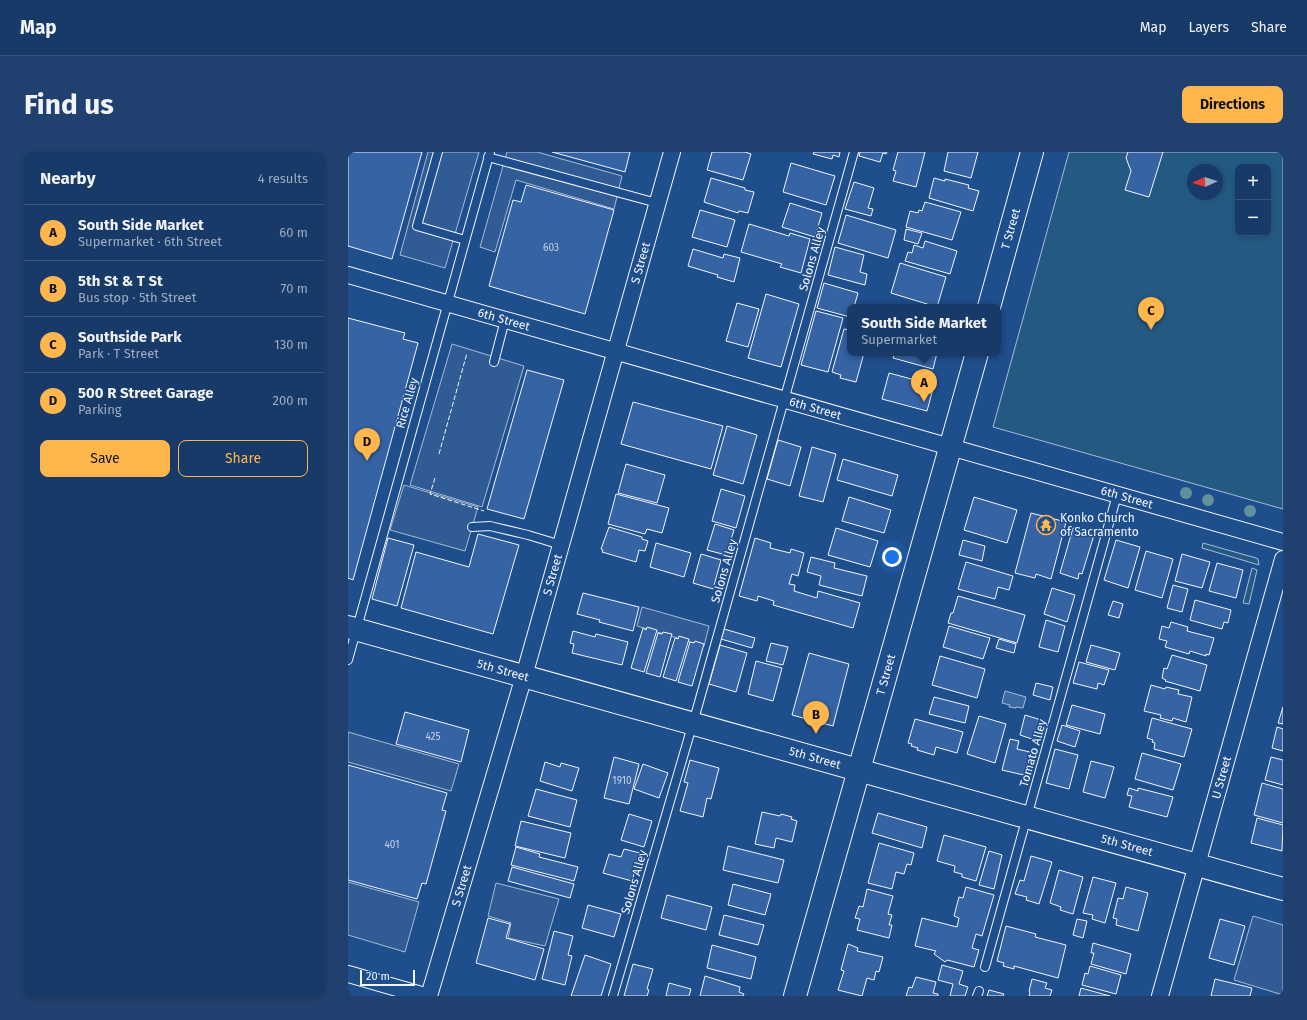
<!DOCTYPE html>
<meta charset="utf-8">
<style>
body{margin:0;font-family:"Fira Sans",sans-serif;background:#20416f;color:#f1f3f6}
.controls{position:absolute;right:12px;top:12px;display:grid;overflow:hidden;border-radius:8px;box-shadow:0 2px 6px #0003}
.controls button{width:36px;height:36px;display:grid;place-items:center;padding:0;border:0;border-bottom:1px solid #36547d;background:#173a69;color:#f1f3f6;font:20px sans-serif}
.compass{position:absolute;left:839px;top:12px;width:36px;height:36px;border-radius:50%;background:#173a69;box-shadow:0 2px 6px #0003;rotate:267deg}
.scale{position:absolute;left:12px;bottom:10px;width:55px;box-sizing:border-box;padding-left:4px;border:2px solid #f2f6ff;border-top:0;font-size:11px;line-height:14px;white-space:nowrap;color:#f2f6ff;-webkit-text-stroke:3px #1f4e8c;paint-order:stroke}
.you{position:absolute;left:544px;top:405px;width:14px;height:14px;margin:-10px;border:3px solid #fff;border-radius:50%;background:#1a73e8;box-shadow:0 0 0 6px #1a73e833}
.badge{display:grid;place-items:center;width:26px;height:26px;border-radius:50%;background:#ffb74d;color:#111;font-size:13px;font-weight:700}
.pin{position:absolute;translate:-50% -33px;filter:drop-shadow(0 1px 2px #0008)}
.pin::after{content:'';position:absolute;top:21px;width:14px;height:12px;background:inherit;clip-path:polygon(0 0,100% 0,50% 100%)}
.popup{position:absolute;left:499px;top:152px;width:154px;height:52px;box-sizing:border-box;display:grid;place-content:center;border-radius:8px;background:#173a69;filter:drop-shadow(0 1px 3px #0005);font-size:13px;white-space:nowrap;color:#9eadc0}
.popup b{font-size:15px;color:#f1f3f6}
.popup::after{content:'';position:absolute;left:50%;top:100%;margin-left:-8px;border:8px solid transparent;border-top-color:#173a69}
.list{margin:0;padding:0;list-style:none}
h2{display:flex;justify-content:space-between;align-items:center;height:52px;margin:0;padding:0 16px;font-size:17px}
h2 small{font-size:13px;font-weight:400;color:#9eadc0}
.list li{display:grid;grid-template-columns:26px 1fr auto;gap:12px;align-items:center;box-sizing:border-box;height:56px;padding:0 16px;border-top:1px solid #36547d}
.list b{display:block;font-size:15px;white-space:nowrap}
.list p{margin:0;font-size:13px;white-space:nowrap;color:#9eadc0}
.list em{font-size:13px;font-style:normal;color:#9eadc0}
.actions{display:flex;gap:8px;padding:12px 16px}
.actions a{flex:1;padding:9px 0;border:1px solid #ffb74d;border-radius:8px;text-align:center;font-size:14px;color:#ffb74d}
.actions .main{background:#ffb74d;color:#111}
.map{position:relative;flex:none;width:935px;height:844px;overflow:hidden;border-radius:8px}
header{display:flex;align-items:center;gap:24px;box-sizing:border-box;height:56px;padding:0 20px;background:#173a69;border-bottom:1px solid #36547d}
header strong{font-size:19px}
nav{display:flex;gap:22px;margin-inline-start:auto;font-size:14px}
.intro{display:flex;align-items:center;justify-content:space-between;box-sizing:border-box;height:96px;padding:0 24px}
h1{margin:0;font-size:28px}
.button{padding:10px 18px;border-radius:8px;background:#ffb74d;color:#111;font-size:14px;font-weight:700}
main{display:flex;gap:24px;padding:0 24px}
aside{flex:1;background:#173a69;border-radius:8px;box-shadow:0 2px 6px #0003}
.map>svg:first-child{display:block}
</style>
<header>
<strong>Map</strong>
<nav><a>Map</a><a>Layers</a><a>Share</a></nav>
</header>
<div class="intro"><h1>Find us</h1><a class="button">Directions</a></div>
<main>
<aside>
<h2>Nearby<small>4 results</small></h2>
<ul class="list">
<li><span class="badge">A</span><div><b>South Side Market</b><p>Supermarket · 6th Street</p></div><em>60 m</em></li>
<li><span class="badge">B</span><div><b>5th St &amp; T St</b><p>Bus stop · 5th Street</p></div><em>70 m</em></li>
<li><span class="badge">C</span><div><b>Southside Park</b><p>Park · T Street</p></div><em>130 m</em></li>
<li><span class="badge">D</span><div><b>500 R Street Garage</b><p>Parking</p></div><em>200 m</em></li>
</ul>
<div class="actions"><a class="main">Save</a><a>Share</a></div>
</aside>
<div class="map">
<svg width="935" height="844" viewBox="0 0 935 844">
<rect width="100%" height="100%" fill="#1f4e8c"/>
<!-- green -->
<g fill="#245a82" stroke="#a8bbd7" fill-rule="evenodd">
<path d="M721,0H935V357L645,275ZM890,15H920V81H890ZM845,18H869V42H845Z"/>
<path d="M855,391L908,406L910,407L911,413L854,396Z"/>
<path d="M904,416L909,418L901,452L895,451Z"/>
</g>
<!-- parking -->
<g fill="#305b95" stroke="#a8bbd7">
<path d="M80,0H131L97,116L52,103Z"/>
<path d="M159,0H189L274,24L266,57L168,28L147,100L132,95Z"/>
<path d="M104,192L176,214L134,355L62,333Z"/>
<path d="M56,333L130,355L117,399L42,378Z"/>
<path d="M294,455L361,474L356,494L289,474Z"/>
<path d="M0,580L111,612L103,639L0,610Z"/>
<path d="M0,730L71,750L57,800L0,783Z"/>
<path d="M148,731L211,747L197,794L160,786L163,771L140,764Z"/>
<path d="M905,764L935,773V843L886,828Z"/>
</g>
<!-- water -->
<path fill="#3b69a3" stroke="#a8bbd7" d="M657,539L678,545L675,556L668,555V556L661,555L662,553L654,551Z"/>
<!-- building -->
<g fill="#3563a3" stroke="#f2f6ff">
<path d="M0,0H74L44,107L0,94Z"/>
<path d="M204,0H282L277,20Z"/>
<path d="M364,0H397L403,2L395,28L359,18Z"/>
<path d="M466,0H492L491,5L485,3L484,7L465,2Z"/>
<path d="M512,0H539L538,2L535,1L532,10L511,4Z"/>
<path d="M550,0H577L568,35L545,29L548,19L545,18Z"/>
<path d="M600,0H630L623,26L596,19Z"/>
<path d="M780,0H815L801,45L777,38L783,19L778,6Z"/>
<path d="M443,11L487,24L478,53L435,40Z"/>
<path d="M363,26L397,36V38L406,40L400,61L391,59L390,61L356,50Z"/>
<path d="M586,26L597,29V27L621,33L620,36L631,39L625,59L581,46Z"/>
<path d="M506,30L526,36L520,56L525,57L523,64L497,57Z"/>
<path d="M178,33L266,58L237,162L141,134L165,48L173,50Z"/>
<path d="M577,50L613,60L604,88L558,75L562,59L570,61L571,58L574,59Z"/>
<path d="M442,51L474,61L467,85L434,75Z"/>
<path d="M352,58L387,68L379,95L344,85Z"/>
<path d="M498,63L548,78L540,106L490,91Z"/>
<path d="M401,72L441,84L442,81L462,87L453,121L432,115L434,112L393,100Z"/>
<path d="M558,77L574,81L570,92L556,88Z"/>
<path d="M577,89L609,99L602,122L557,109L560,100L564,101L566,93L575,96Z"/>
<path d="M487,95L516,103L512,120L519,122L517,133L480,123Z"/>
<path d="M345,97L375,106L376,102L392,106L386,130L369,125L370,123L340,114Z"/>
<path d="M552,111L598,125L589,155L543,141Z"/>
<path d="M476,131L510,141L506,155H502V165L469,156Z"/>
<path d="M418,142L451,152L433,215L400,206Z"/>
<path d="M389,151L411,157L400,195L378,189Z"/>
<path d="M468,159L495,166L480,220L453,213Z"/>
<path d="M0,166L57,181L55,187L70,191L5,428L0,426Z"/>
<path d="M496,177L502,178V201H516L508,230L492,226L493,223L484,220Z"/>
<path d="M547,201H589L585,217L545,206Z"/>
<path d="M179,218L216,228L176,367L139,357Z"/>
<path d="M541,221L586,233L579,259L534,247Z"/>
<path d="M285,250L375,274L363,317L273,292Z"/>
<path d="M379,274L409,283L395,332L365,323Z"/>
<path d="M430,288L453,295L442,334L419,327Z"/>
<path d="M464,295L488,302L475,350L451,344Z"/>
<path d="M495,307L550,323L544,344L489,328Z"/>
<path d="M278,312L317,323L309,351L270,341Z"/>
<path d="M373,337L397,344L388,376L364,369Z"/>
<path d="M268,342L321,356L314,381L299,377L297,382L260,372Z"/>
<path d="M501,345L543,358L536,381L494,369Z"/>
<path d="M626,345L669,358L659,391L616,378Z"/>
<path d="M683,361L718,370L703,427L688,422L687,426L667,421Z"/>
<path d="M367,372L386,378L378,403L359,398Z"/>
<path d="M261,375L294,385V387L300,389L297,399L291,398L288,410L254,400L255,398L253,397Z"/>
<path d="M488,376L530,389L522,415L480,403Z"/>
<path d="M725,376L746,383L734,422L731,421L730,427L712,421Z"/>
<path d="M130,382L171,393L145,482L53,456L68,400L121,415Z"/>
<path d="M40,386L66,393L49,454L24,447Z"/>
<path d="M407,386L423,391L422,396L442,401L443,397L456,401L450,424L444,422L441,432L447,433L446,439L469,446L470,439L512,451L505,476L425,453L426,449L410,444L409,449L391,444Z"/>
<path d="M615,388L637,394L634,409L611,403Z"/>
<path d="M768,388L792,395L780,436L756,428Z"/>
<path d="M308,391L343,401L336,425L302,415Z"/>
<path d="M798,399L825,407L814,446L787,438Z"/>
<path d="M353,402L373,408L365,437L345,431Z"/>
<path d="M834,402L862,410L854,436L827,429Z"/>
<path d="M463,405L487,411L486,416L519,424L514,444L471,433L473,424L459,420Z"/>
<path d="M618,410L665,424L661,438L650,435L647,447L610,437Z"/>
<path d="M869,411L895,418L888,446L861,439Z"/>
<path d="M825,433L840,437L834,460L819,456Z"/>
<path d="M704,436L727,443L719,470L696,462Z"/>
<path d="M235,441L291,455L285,479L251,470L252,468L229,462Z"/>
<path d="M610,444L677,463L669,491L600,471L603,461H605Z"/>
<path d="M847,448L883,458L880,471L876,470L874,477L842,468Z"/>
<path d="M765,449L775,452L771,466L760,463Z"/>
<path d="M698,468L717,474L710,500L691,495Z"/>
<path d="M823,470L840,475L839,479L866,486L861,503L858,502V504L842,499L841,502L817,495L819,489L811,487L814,474L821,476Z"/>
<path d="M601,474L642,486L635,507L595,495Z"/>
<path d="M299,475L309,478L296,520L283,516L295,476L298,478Z"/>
<path d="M376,477L407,486L404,496L373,487Z"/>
<path d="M225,479L247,485L248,482L280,490L274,513L224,501L226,492L222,491Z"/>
<path d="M315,480L324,482L312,525L298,521L310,481L314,482Z"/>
<path d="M331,484L341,487L328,529L315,525L327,486L330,487Z"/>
<path d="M651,487L668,492L666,501L648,496Z"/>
<path d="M347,489L356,492L344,534L330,530L342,490L346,491Z"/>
<path d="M423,491L440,495L435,513L418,509Z"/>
<path d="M372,493L399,501L388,540L361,532Z"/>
<path d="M743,493L772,501L767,518L738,510Z"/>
<path d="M461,501L501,512L485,574L444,563Z"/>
<path d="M824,503L859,513L852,539L817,529L818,528L814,526L816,516L819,517Z"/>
<path d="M592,504L637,517L629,546L584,533Z"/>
<path d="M408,509L434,516L425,549L400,542Z"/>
<path d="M731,510L761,518L756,533L750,531L749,537L725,531Z"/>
<path d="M688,531L705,535L702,548L685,543Z"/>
<path d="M803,533L817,537L818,535L831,538L830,542L844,545L838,570L825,566L824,569L812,566L813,563L796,559Z"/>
<path d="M586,545L621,554L617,571L581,562Z"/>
<path d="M724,553L757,562L752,582L718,573Z"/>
<path d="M935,555V572L930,571Z"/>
<path d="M57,560L121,578L113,610L48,592Z"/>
<path d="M677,563L693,568L687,588L672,583Z"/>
<path d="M631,564L658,572L647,611L619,602Z"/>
<path d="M804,566L844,577L836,605L806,597L807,591L804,590L805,588L799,586Z"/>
<path d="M567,567L615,580L609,601L588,595L586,603L569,598L570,596L563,594L564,592L560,591Z"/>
<path d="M714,573L732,579L727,595L709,589Z"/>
<path d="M929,575L935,577V599L924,596Z"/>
<path d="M662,587L671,589L669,597L686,601L680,624L654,618Z"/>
<path d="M707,597L730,603L721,637L698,631Z"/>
<path d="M794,601L833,612L825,638L787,627Z"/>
<path d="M266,605L291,612L281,652L256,646Z"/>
<path d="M923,605L935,608V633L917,628Z"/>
<path d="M342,608L371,616L363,647L359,646L355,665L332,659L340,631L336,630Z"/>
<path d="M743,609L766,615L757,646L735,640Z"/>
<path d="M197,610L212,615L213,611L231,616L224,639L192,629Z"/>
<path d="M295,612L320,621L311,646L286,637Z"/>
<path d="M0,613L99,641L94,658L98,659L78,732L74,731L69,747L0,728Z"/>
<path d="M914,631L935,637V671L906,663Z"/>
<path d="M781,636L790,639V636L825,645L819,665L781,655L784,644L779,643Z"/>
<path d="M188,637L229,648L222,675L180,664Z"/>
<path d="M414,660L432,664L433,662L444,665L443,667L449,669L444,690L428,686L426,696L407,692Z"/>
<path d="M530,661L579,675L574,696L524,681Z"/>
<path d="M281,662L304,669L296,695L273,688Z"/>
<path d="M909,666L935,673L934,699L903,691Z"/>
<path d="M173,669L223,681L217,706L167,694Z"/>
<path d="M596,683L638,695L628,729L614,725V722L606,720L607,714L589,709Z"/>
<path d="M531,691L566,701L563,713L559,712L556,722L548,720L544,737L520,731Z"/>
<path d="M380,694L436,708L430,731L375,718Z"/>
<path d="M168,695L192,702L191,705L230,715L226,729L163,713Z"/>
<path d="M276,697L292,701L284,729L255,721L261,702L273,705Z"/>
<path d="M641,699L654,703L646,737L631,733Z"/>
<path d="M683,704L704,710L691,752L678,748L679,745L667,742L672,728L676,729Z"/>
<path d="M164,715L226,732L222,746L160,729Z"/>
<path d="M711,718L735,725L725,762L712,758L713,755L702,751Z"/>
<path d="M745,725L768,731L757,771L744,767L745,763L735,761Z"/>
<path d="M385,732L423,742L417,763L380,753Z"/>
<path d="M618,735L646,743L634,784L628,782L624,796L631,798L626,815L599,808L597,810L586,802L588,799L567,794L574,766L609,775L611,766L606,764L611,745L615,746Z"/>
<path d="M778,735L800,741L790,779L768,773L769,767L765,766L770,746L775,747Z"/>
<path d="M519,737L545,744L540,762L544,763L541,773H544L541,786L509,778L512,767L507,766L511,754L515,755Z"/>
<path d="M319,743L364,755L358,778L313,766Z"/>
<path d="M240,753L273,762L266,785L234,776Z"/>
<path d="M376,763L416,773L410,793L371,783Z"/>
<path d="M140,766L162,772L158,786L196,797L187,828L128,811Z"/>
<path d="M729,767L739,769L735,786L725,783Z"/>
<path d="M872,767L897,774L886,813L861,806Z"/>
<path d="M658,774L688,782L687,785L718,793L710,826L666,814V817L655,814L656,811L649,809Z"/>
<path d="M206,779L225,784L220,803L224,804L217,833L194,827Z"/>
<path d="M745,791L783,802L778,822L743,812L746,801H743Z"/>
<path d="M500,792L510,796L509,799L535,805L531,820L528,819L526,828L519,826L514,844L490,838L496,819L493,818Z"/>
<path d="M364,793L408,805L403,827L359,816Z"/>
<path d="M237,803L263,812L253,844H223Z"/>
<path d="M285,812L305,817L299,837L301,838L299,844H276Z"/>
<path d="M594,813L615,819L611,832L620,835L617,844H602L605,832L590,828Z"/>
<path d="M742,814L773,823L768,842L734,833L737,821L740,822Z"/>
<path d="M357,824L392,835L391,840L396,842L395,844H352Z"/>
<path d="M568,825L588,830L585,841L590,842V844H558L561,835L564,836Z"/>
<path d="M684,827L699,831L697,836L704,838L702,844H681L682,840L681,839Z"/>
<path d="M867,827L904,836L902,844H863Z"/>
<path d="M321,831L343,837L341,844H318Z"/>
<path d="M733,836L762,844H731Z"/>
<path d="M641,838L656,842L655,844H639Z"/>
</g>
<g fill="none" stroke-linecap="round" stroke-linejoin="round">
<!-- lane casing -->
<g stroke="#f2f6ff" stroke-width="10">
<g id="lane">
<path d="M90,0L69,74L117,88"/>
<path d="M140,5L309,51"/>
<path d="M146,210L157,168"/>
<path d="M124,375L142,374L180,383L213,393"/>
<path d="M0,508L142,0"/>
<path d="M637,815L769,343"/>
<path d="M265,844L349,557L506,0"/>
<path d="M629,844L631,839"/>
</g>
</g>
<!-- street casing -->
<g stroke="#f2f6ff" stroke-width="18">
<g id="street">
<path id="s1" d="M0,123L935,390"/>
<path d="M0,822L77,844"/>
<path id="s2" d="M81,844L176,524L324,0"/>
<path id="s3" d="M812,844L935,407"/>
</g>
</g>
<!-- secondary casing -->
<g stroke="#f2f6ff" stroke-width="24">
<g id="secondary">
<path id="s4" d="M641,155L684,0"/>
<path id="s5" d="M0,475L935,737"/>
<path id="s6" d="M447,844L629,201"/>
</g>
</g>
<!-- lane -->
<use href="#lane" stroke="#1f4e8c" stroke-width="8"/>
<!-- street -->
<use href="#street" stroke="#1f4e8c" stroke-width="16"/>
<!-- secondary -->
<use href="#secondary" stroke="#1f4e8c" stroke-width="22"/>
<!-- fence -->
<g stroke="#f2f6ff" stroke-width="1" stroke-dasharray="5 2" stroke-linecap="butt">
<path d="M91,302L119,201"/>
<path d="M87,326L82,342L136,359"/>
</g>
</g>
<!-- trees -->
<g fill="#61919a">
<circle cx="838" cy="341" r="6"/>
<circle cx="860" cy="348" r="6"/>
<circle cx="902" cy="359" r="6"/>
</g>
<!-- icons -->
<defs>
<g id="temple-ring" transform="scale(1)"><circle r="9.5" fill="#1f4e8c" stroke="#ffb74d" stroke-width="1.5"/><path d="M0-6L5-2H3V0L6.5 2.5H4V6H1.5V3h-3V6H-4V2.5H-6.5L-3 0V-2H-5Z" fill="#ffb74d"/></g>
</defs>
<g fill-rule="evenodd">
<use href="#temple-ring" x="698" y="373"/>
</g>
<g text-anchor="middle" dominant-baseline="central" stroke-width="3" stroke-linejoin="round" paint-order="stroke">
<!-- number labels -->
<g font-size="10" fill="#c3d1e8">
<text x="203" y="96">603</text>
<text x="85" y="585">425</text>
<text x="274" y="629">1910</text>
<text x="44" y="693">401</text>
</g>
<!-- street labels -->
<g font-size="12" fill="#f2f6ff" stroke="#1f4e8c">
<text stroke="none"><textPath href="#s4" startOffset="81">T Street</textPath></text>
<text transform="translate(464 107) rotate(-74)">Solons Alley</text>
<text stroke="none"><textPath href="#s2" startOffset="763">S Street</textPath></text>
<text stroke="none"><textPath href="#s1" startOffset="162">6th Street</textPath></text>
<text transform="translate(59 251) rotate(-74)">Rice Alley</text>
<text stroke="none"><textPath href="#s1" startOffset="486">6th Street</textPath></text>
<text stroke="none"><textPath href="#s1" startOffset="810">6th Street</textPath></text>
<text transform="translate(376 419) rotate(-74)">Solons Alley</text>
<text stroke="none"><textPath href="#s2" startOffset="439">S Street</textPath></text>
<text stroke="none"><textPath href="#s5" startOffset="161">5th Street</textPath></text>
<text stroke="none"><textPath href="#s6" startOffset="334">T Street</textPath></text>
<text transform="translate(685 601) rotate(-74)">Tomato Alley</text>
<text stroke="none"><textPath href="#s5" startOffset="485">5th Street</textPath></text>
<text stroke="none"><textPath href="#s3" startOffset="227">U Street</textPath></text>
<text stroke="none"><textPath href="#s5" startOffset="809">5th Street</textPath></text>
<text transform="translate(286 730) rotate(-74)">Solons Alley</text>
<text stroke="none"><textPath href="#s2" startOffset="115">S Street</textPath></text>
</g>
<!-- poi labels -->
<g font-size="12" fill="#f2f6ff" stroke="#1f4e8c" text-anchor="start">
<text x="712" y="366">Konko Church<tspan x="712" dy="14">of Sacramento</tspan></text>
</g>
</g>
</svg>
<div class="controls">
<button>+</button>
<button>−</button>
</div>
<svg class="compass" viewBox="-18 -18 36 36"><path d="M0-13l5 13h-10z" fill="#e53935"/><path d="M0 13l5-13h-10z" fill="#9eadc0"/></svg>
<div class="scale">20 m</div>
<div class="you"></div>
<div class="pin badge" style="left:576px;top:250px">A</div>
<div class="popup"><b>South Side Market</b>Supermarket</div>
<div class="pin badge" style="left:468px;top:582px">B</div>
<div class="pin badge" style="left:803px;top:178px">C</div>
<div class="pin badge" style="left:19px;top:309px">D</div>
</div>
</main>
